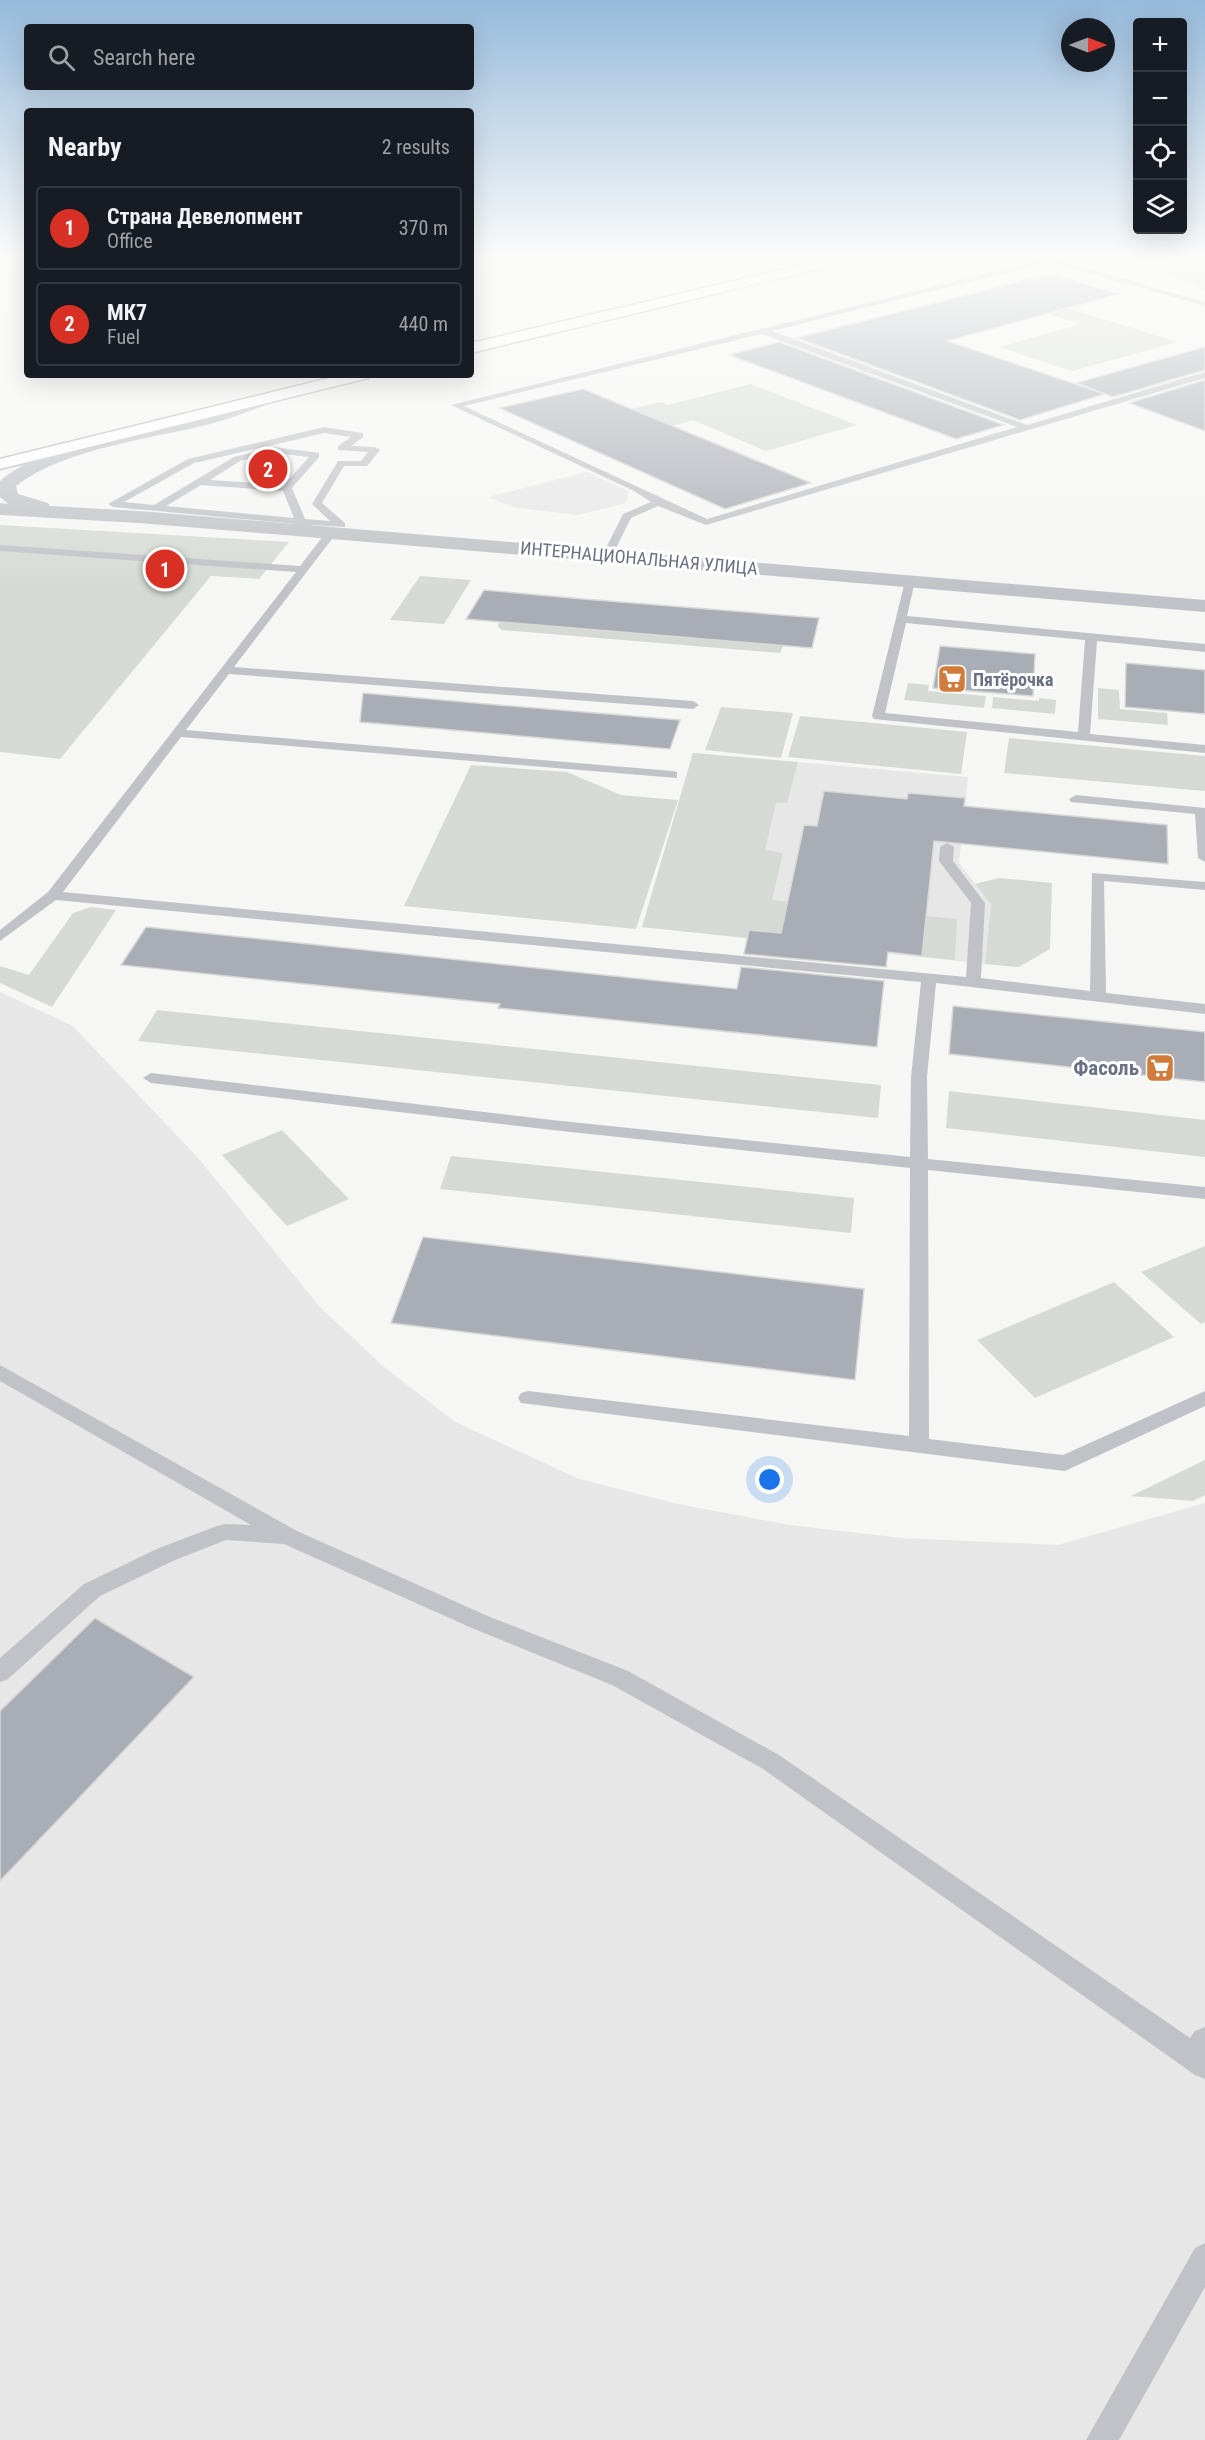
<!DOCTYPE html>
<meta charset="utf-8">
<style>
body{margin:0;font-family:"Roboto Condensed",sans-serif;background:#20242c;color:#f1f3f6}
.controls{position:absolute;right:18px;top:18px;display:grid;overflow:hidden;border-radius:6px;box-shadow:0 6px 24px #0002}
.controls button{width:54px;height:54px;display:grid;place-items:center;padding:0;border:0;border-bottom:2px solid #363941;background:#171b24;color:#f1f3f6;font:30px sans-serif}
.compass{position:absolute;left:1061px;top:18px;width:54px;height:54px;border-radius:50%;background:#171b24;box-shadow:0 6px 24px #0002;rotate:90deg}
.you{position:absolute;left:770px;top:1480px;width:21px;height:21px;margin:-15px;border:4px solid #fff;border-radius:50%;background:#1a73e8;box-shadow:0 0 0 9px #1a73e833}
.badge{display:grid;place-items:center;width:39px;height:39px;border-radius:50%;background:#d93025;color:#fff;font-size:20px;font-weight:700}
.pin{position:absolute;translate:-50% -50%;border:3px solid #fff;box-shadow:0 2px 6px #0006}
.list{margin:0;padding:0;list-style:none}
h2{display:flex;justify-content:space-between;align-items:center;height:78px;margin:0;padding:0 24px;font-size:26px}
h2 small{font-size:20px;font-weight:400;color:#9ea1a6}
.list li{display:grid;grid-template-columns:39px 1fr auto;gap:18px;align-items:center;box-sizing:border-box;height:84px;margin:0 12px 12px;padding:0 12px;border:2px solid #363941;border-radius:6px}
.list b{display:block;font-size:22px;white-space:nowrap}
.list p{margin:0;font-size:20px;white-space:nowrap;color:#9ea1a6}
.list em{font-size:20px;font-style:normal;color:#9ea1a6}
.icon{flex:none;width:33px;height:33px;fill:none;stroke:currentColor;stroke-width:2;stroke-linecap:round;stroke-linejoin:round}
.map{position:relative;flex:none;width:1205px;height:2440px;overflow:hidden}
.search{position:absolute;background:#171b24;box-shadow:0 6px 24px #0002;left:24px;top:24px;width:450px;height:66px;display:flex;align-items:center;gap:15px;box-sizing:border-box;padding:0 21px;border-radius:6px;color:#9ea1a6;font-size:22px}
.panel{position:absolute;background:#171b24;box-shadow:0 6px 24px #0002;left:24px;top:108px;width:450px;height:270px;border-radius:6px}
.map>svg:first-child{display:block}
</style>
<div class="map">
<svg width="1205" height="2440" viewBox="0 0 1205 2440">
<rect width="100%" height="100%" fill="#f6f7f4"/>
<!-- built -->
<g fill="#e7e7e7">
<path d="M587,472L629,491L626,503L578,515L516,508L488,497Z"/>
<path d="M693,753L968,777L959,863L991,904L985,964L642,927Z"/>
<path d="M0,992L73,1026L199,1159L320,1307L383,1366L455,1422L579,1479L678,1504L790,1525L902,1538L1058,1545L1205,1503V2440H0Z"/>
</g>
<!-- green -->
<g fill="#d5dbd4">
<path d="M1146,254H1205V290L1147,265Z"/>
<path d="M1060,306L1178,342L1072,371L999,347L1081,324L1039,311Z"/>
<path d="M750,384L857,425L766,451L693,420L653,431L613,414L660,402L668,405Z"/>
<path d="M0,525L289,542L259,579L211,576L60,759L0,752Z"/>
<path d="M420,576L471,580L444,624L390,620Z"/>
<path d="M484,590L583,599L568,628L783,646L780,653L502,630L498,627L499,622L466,619Z"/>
<path d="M908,683L929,685L928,691L986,696L984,708L904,700Z"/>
<path d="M1098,688L1119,690L1120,709L1167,713L1168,725L1098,719Z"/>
<path d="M993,697L1039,701V698L1056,700L1055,714L992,708Z"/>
<path d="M721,707L793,713L781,758L705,750Z"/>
<path d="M800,716L967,732L961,774L788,757Z"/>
<path d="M1009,738L1205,756V791L1004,773Z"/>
<path d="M693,753L798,762L787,803H776L765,850L783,853L772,900L957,919L955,960L642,927Z"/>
<path d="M471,765L567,772L621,795L678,800L636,929L404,906Z"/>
<path d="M999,878L1052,883L1050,949L1019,967L985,964L991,904L975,884Z"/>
<path d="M91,907L116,910L52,1007L0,983V966L29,975L73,913Z"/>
<path d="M157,1010L881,1085L878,1118L138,1041Z"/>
<path d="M949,1091L1205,1120V1157L946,1128Z"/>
<path d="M282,1130L349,1199L287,1226L222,1155Z"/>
<path d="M451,1156L854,1198L851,1233L440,1189Z"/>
<path d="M1205,1246V1322L1201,1324L1141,1272Z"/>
<path d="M1114,1282L1174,1337L1035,1398L977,1340Z"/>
<path d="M1205,1460V1495L1193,1501L1131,1496Z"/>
</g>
<!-- building -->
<g fill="#a9adb5" stroke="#d8d8d6" stroke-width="1.5">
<path d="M1050,274L1119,294L947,341L1105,394L1020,420L797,338Z"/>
<path d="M779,342L1004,425L956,439L729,355Z"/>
<path d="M1205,347V370L1113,397L1076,383Z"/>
<path d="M1205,380V431L1129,403Z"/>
<path d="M583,389L811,483L725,509L499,408Z"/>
<path d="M484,590L583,599L819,618L812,648L466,619Z"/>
<path d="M940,646L1035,654L1033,696L933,688Z"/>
<path d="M1126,663L1205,670V714L1125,707Z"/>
<path d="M363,693L498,705L680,720L670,749L360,722Z"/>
<path d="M824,791L907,799L908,793L965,798L964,806L1167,825L1168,864L934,841L922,956L888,952L886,967L744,954L749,930L781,933L804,825L817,826Z"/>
<path d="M146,927L737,989L741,967L884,981L877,1047L498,1008L500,1004L121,965Z"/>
<path d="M953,1006L1205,1032V1082L949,1054Z"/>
<path d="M423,1237L864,1289L855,1380L391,1323Z"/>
<path d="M95,1618L194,1677L0,1881V1711Z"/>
</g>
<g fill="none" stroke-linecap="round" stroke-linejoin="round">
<!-- trunk casing -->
<g stroke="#b3b5b9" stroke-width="3">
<g id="trunk">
<path d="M848,254H871L864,258L471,353V343Z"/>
<path d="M342,375H370L368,378L0,469V459Z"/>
</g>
</g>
<!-- service -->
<g fill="#c0c2c7" fill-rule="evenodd">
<path d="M1050,258L1205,302V306L1050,262L772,331L1027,425L1205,372V378L706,525L658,506L631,518L612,556L607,559L602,556L623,514L651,502L634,491L451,405ZM762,334L1017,427L707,519L464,406Z"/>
<path d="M324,427L363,433V437L351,446L375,447L380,450L367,466H344L322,503L345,523V527L311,525L313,528L308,531L297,524L113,507L108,504L188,459ZM324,433L351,437L338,446V450L368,452L361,461H338L312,504L330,521L305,519L292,488L319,457V453L274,447L234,457L154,505L124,502L194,463ZM274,453L309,457L284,485L210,480L240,461ZM201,485L283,491L294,518L166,506Z"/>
<path d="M331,530L335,531V535L234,667L693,701L699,705L693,709L229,674L186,730L672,771L677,772V778L181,737L63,892L966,977L971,903L939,861L940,847L947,843L954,847L953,861L985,903L981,978L1090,991L1092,873L1205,882V890L1104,881L1106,993L1205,1004V1014L936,983L927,1077L928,1159L1205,1187V1199L928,1170L929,1439L1063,1455L1205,1391V1406L1065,1471L521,1403L518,1398L521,1393L528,1391L909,1436L910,1168L552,1130L151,1083L143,1078L151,1073L552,1120L910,1157L911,1077L921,982L56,900L0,941V930L48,892L296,572L0,551V545L300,566L327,531Z"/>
<path d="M910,578L915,581L907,616L1205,644V652L1097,641L1090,734L1205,745V753L874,719L872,716L905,581ZM906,623L1085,640L1078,732L885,713Z"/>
<path d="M1076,795L1205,808V862L1198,858L1195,814L1071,802L1069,799Z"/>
<path d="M0,1365L297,1531L490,1617L628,1671L779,1755L1190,2038L1195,2031L1205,2027V2079L1195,2075L763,1769L612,1685L474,1629L284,1544L226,1540L175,1560L100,1596L8,1679L0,1682V1658L84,1584L159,1548L217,1526L225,1524L251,1525L0,1381Z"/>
<path d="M1205,2243V2287L1119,2440H1086L1195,2248Z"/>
</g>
<!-- tertiary -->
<path fill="#c0c2c7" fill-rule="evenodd" d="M270,393L278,398L276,401C256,409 235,417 214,423C153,439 67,447 16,486L18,494L48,503L50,506L139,511L1205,600V612L139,523L0,515V503L8,504L0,497V481C45,442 146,430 205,415C227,409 248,399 270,393Z"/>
<!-- trunk -->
<use href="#trunk" fill="#fff" fill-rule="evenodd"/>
</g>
<!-- sky -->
<linearGradient id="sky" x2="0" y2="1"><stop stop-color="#96badb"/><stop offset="0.43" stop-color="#fbfbfa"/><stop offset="1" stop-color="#fbfbfa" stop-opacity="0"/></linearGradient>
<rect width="1205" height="595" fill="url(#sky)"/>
<!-- icons -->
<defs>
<g id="supermarket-square" transform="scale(1.5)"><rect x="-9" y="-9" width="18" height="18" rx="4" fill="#d17c3a" stroke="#fff"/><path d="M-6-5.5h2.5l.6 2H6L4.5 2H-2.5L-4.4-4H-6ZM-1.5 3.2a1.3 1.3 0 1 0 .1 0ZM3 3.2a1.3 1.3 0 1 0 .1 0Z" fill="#fff"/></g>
</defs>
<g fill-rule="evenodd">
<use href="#supermarket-square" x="952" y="679"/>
<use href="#supermarket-square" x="1160" y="1068"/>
</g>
<g text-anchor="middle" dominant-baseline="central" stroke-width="6" stroke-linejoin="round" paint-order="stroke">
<!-- far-street labels -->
<g font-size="18" fill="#697182" stroke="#fff">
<text transform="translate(639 558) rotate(5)">ИНТЕРНАЦИОНАЛЬНАЯ УЛИЦА</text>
</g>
<!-- far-poi labels -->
<g font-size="18" font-weight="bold" fill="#697182" stroke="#fff" text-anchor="start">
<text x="973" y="679">Пятёрочка</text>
</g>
<!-- poi labels -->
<g font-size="21" font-weight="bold" fill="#697182" stroke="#fff" text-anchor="end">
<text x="1139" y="1068">Фасоль</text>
</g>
</g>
</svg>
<div class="controls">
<button>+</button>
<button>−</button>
<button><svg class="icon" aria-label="locate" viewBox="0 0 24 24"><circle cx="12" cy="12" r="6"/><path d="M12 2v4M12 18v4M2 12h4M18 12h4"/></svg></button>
<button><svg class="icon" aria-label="layers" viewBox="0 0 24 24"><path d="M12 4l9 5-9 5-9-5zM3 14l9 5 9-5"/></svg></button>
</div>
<svg class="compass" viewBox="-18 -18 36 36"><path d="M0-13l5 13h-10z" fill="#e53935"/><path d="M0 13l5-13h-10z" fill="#9ea1a6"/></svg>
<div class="you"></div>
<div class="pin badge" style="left:165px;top:569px">1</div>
<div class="pin badge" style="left:268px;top:469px">2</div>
<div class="search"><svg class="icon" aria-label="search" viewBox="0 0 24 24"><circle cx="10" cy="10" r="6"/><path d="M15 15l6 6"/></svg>Search here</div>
<section class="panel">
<h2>Nearby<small>2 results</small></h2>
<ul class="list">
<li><span class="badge">1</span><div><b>Страна Девелопмент</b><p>Office</p></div><em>370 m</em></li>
<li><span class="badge">2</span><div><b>МК7</b><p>Fuel</p></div><em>440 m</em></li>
</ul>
</section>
</div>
